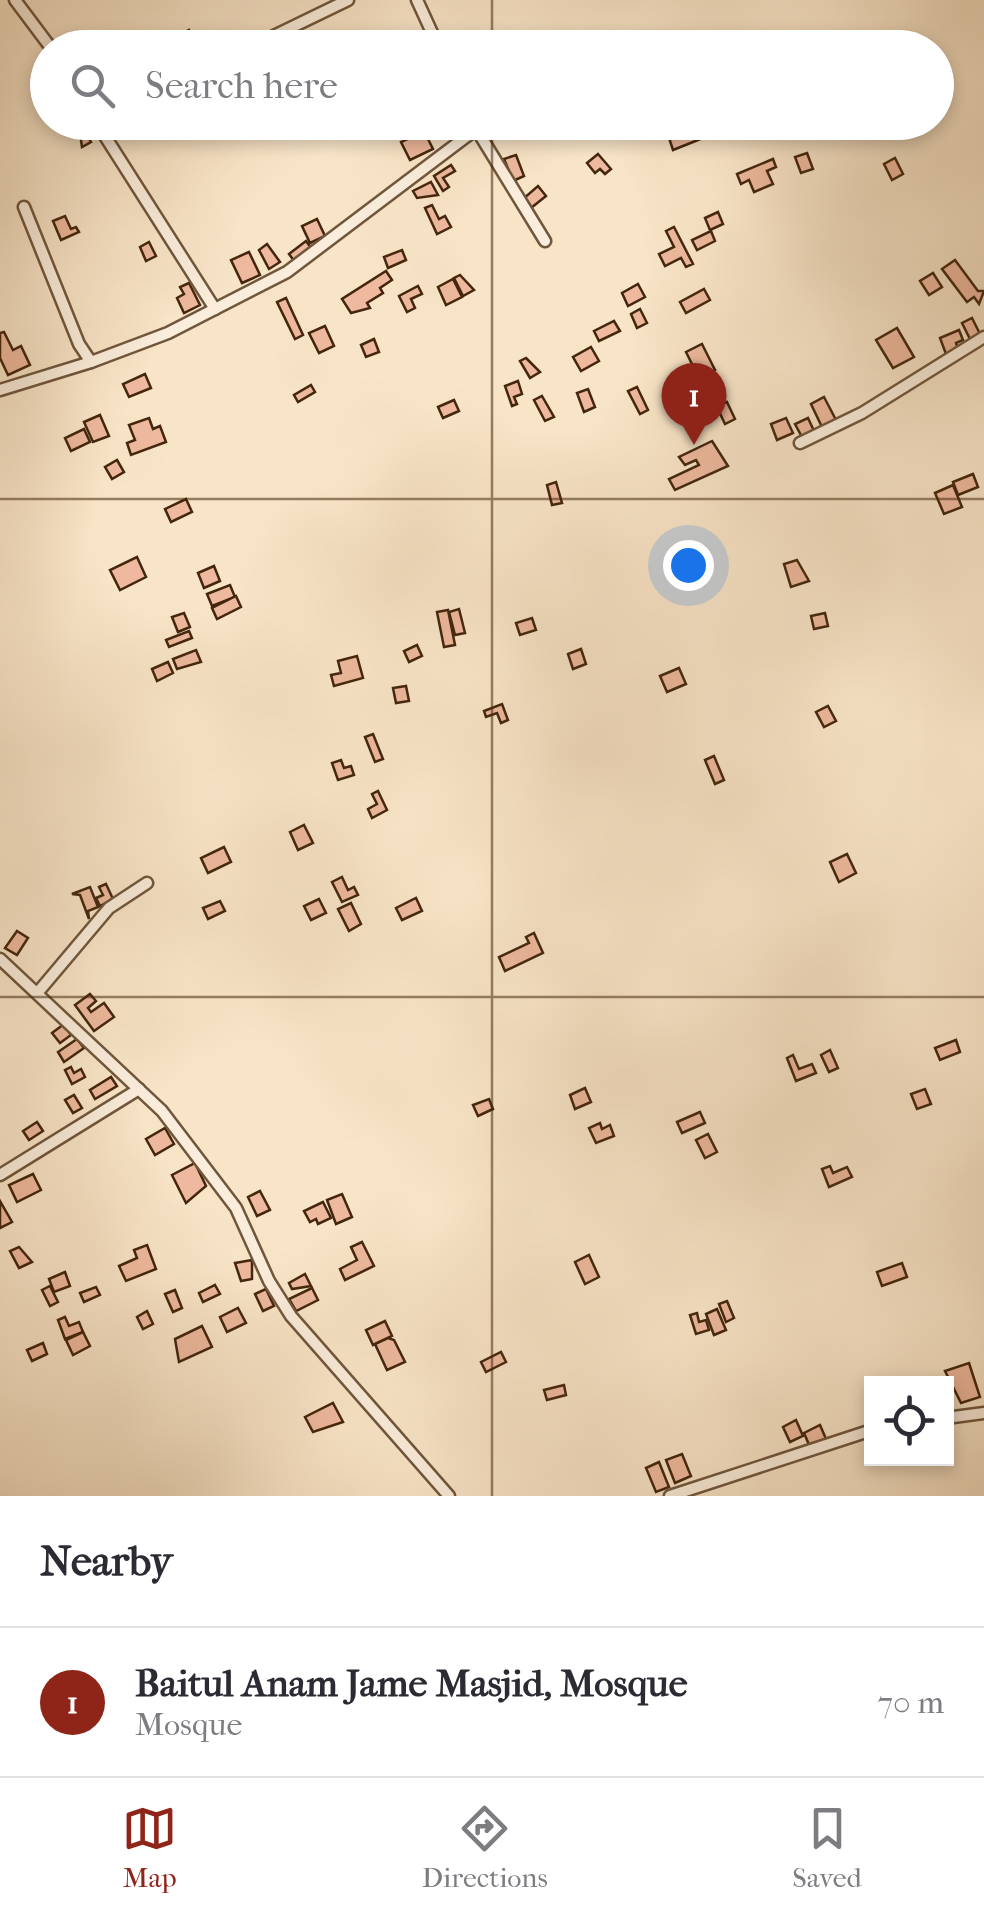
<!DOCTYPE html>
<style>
body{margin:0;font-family:"IM FELL French Canon",serif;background:#f7f7f7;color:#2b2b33}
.controls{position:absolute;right:30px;bottom:30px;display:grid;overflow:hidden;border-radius:0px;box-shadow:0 5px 15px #0003}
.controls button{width:90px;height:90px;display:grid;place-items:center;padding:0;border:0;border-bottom:2px solid #e1e1e2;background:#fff;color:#2b2b33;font:50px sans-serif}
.you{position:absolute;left:688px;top:565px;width:35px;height:35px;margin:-25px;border:8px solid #fff;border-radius:50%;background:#1a73e8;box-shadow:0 0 0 15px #1a73e833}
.badge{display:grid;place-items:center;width:65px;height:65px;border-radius:50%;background:#8f2418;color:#fff;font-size:32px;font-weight:700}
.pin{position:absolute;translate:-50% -82px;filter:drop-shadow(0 2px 5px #0008)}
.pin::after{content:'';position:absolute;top:52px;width:35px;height:30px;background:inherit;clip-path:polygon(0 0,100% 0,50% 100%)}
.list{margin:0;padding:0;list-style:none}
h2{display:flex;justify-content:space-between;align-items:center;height:130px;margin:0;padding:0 40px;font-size:42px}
h2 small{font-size:32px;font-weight:400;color:#7c7c81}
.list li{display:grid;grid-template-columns:65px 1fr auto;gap:30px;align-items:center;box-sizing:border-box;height:150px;padding:0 40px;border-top:2px solid #e1e1e2}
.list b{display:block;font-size:38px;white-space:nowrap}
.list p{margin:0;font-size:32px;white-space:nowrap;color:#7c7c81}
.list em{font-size:32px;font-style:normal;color:#7c7c81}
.icon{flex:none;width:55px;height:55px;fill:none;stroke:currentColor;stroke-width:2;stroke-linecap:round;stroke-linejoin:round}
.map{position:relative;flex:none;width:984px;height:1496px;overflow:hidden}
.search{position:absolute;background:#fff;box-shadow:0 5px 15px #0003;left:30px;right:30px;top:30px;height:110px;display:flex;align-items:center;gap:25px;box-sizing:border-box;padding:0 35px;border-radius:55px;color:#7c7c81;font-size:38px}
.sheet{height:280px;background:#fff}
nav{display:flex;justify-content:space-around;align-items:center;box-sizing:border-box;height:140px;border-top:2px solid #e1e1e2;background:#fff;font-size:28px;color:#7c7c81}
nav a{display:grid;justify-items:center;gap:5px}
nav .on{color:#8f2418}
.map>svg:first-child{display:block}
</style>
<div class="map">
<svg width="984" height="1496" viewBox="0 0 984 1496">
<rect width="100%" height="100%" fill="#f8e4c7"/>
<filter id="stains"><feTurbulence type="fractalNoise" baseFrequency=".002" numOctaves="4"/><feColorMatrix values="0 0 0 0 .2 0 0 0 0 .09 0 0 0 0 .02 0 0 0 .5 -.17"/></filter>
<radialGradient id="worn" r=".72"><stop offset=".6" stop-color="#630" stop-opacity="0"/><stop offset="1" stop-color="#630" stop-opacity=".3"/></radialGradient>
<!-- building -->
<g fill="#eeb99e" stroke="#43260d" stroke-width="2.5">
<path d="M189,30L195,42L182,48L177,36Z"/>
<path d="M92,122L96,131L87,135L91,142L82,147L79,127Z"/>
<path d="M698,126L703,138L673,150L669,138Z"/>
<path d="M424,131L433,149L410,160L401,142Z"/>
<path d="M807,153L813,169L801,173L795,157Z"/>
<path d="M598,154L611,169L605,174L600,169L595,173L587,163Z"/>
<path d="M516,155L524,176L513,181L504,159Z"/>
<path d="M895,158L903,174L892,180L884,164Z"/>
<path d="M773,159L776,167L767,171L773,184L754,192L749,180L741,184L737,174Z"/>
<path d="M451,165L455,171L443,178L449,187L443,191L434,176Z"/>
<path d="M431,182L438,195L417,198L413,191Z"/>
<path d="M538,186L546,196L531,208L523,199Z"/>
<path d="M432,205L439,219L445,216L451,227L437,234L425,208Z"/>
<path d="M718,212L723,224L710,230L705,218Z"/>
<path d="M65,216L71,229L76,227L79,232L61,240L53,221Z"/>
<path d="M317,219L325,236L310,243L302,226Z"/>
<path d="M674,227L693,264L686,267L681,258L665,266L659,254L674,247L666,231Z"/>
<path d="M711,231L715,241L697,250L692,240Z"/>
<path d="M306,241L312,249L295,262L289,254Z"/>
<path d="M149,242L156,256L146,261L140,247Z"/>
<path d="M267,244L280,262L269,269L259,250Z"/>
<path d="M402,250L406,260L388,268L384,257Z"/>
<path d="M249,252L260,275L242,283L231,260Z"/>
<path d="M955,260L978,291H984L979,304L974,297L967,302L942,269Z"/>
<path d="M386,271L392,280L380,288L383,293L367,303L370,308L351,313L342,299Z"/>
<path d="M933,273L942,287L929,295L920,281Z"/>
<path d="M460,275L474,290L463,296L454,278Z"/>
<path d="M453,279L462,297L446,305L438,287Z"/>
<path d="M189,283L200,305L184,313L177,298L184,294L180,287Z"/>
<path d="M638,284L645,297L628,306L622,293Z"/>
<path d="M418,286L422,294L411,299L415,308L407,312L399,296Z"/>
<path d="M704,289L710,300L686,313L680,302Z"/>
<path d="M286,298L303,335L295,339L277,302Z"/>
<path d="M640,309L647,323L637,328L631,314Z"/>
<path d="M972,318L980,334L970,339L962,323Z"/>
<path d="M614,321L620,331L599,341L594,331Z"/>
<path d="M325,326L334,346L319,353L309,333Z"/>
<path d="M897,328L914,357L893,368L876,340Z"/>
<path d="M959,330L963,340L956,343L958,349L946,354L940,338Z"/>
<path d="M4,332L13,350L21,346L30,365L8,375L0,358V333Z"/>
<path d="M374,339L379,352L366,357L361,345Z"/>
<path d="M702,344L715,370L699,378L686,352Z"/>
<path d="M591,347L599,361L581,371L573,357Z"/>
<path d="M526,358L540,372L530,378L520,361Z"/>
<path d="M145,374L151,388L129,397L123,384Z"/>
<path d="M518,381L522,394L514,397L517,404L512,406L505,386Z"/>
<path d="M311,385L315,392L298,402L294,395Z"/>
<path d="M637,387L648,410L640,414L628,391Z"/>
<path d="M588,389L595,407L584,412L577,393Z"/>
<path d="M542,396L554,417L545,421L534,400Z"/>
<path d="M824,397L836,420L822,427L811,404Z"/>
<path d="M454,400L459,411L443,418L438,407Z"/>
<path d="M727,402L735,419L725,424L717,407Z"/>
<path d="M100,415L109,436L93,442L84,422Z"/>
<path d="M149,418L153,429L160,426L166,442L131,455L127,443L135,440L129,425Z"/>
<path d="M786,418L793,433L777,440L771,424Z"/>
<path d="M808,418L814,431L802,437L795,424Z"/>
<path d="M84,429L90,442L71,451L65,438Z"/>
<path d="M712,441L728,466L675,490L669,479L699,465L696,460L685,465L679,457Z"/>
<path d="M117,460L124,472L112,479L105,467Z"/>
<path d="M973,474L978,487L958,495L953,482Z"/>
<path d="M556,482L562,503L552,505L547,485Z"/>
<path d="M953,485L962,507L944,514L935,493Z"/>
<path d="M186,499L192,512L171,522L165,509Z"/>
<path d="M137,557L146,577L120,590L110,570Z"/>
<path d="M797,560L809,581L791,587L784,564Z"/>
<path d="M214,566L220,581L204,588L198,573Z"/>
<path d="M230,585L235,597L212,606L207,594Z"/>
<path d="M236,596L241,607L217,619L212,608Z"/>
<path d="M459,609L465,633L455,635L449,612Z"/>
<path d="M448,610L455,645L444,647L437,612Z"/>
<path d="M184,613L190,627L178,632L172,617Z"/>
<path d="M825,613L828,626L814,629L811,616Z"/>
<path d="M532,618L536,630L520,635L516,623Z"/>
<path d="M189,631L192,638L169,647L166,640Z"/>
<path d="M417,645L422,656L409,662L404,651Z"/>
<path d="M581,649L586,664L573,669L568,654Z"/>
<path d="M196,650L201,662L177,669L173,659Z"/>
<path d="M357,656L363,678L334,686L331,675L341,673L338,661Z"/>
<path d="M168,662L173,673L157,681L152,669Z"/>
<path d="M679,668L686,684L667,692L660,676Z"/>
<path d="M406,686L409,701L396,703L393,688Z"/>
<path d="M502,704L508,720L501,723L497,713L486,717L484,711Z"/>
<path d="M828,706L836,721L824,727L816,712Z"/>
<path d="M373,734L383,759L375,762L365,737Z"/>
<path d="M714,756L724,780L715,784L705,760Z"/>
<path d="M341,760L344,768L351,766L354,775L338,780L332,763Z"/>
<path d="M378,791L387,810L372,818L368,809L377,804L372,794Z"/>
<path d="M304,825L313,843L298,850L290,832Z"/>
<path d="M224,847L231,862L208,873L201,858Z"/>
<path d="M847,854L856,873L839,882L830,862Z"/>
<path d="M342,877L348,890L354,887L358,895L342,902L332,882Z"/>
<path d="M106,884L113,899L100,906L96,898L103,895L99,887Z"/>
<path d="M90,887L98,907L88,911L89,919L80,895L72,894Z"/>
<path d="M416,898L422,911L402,920L396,908Z"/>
<path d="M319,899L326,913L311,920L304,906Z"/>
<path d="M220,901L225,911L208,919L203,908Z"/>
<path d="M351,903L361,924L349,931L338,909Z"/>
<path d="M17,931L28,938L17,955L5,948Z"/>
<path d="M534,933L543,953L505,971L499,957L529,943L526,937Z"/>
<path d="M90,994L96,1001L88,1008L91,1012L104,1003L114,1017L94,1031L75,1005Z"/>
<path d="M64,1024L71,1035L60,1043L52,1033Z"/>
<path d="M77,1039L84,1048L64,1062L58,1052Z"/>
<path d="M956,1040L960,1052L940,1060L935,1048Z"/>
<path d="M830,1050L838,1068L829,1072L821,1055Z"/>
<path d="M793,1055L799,1069L812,1064L816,1073L796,1081L787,1058Z"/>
<path d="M71,1067L74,1073L81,1069L85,1077L72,1084L65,1070Z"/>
<path d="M111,1077L117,1086L95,1099L90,1090Z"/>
<path d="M585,1088L591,1102L575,1109L570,1095Z"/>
<path d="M925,1089L931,1104L917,1109L911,1094Z"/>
<path d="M74,1095L82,1108L73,1113L65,1100Z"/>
<path d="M489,1099L493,1109L478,1116L473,1105Z"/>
<path d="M700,1112L705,1123L682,1133L677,1122Z"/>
<path d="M37,1122L43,1131L29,1140L23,1131Z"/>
<path d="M600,1123L602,1129L610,1125L614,1136L596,1143L589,1128Z"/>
<path d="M165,1128L174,1144L155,1155L146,1139Z"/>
<path d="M708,1134L717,1152L705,1158L696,1140Z"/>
<path d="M195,1163L206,1186L186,1203L172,1175Z"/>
<path d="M830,1166L833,1173L847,1167L852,1177L829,1187L822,1169Z"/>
<path d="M33,1174L41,1190L17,1202L9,1185Z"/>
<path d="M260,1191L270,1210L257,1216L248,1197Z"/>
<path d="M342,1194L352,1217L336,1224L327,1200Z"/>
<path d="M0,1201L12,1222L0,1228Z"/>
<path d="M323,1202L331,1218L318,1224L316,1219L310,1222L304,1211Z"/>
<path d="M362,1242L374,1266L345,1280L340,1269L357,1260L351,1247Z"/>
<path d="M147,1245L156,1269L126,1281L119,1266L137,1258L134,1250Z"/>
<path d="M19,1247L32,1262L19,1268L10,1251Z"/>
<path d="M589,1255L599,1277L585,1284L575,1262Z"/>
<path d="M252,1260V1279L241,1281L235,1263Z"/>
<path d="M902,1263L907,1277L882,1286L877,1272Z"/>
<path d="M65,1272L70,1286L54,1292L49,1279Z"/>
<path d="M305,1274L311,1286L292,1289L289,1283Z"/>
<path d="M215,1285L220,1294L203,1302L199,1293Z"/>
<path d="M50,1286L58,1302L50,1306L42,1290Z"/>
<path d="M96,1287L100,1295L84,1302L80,1293Z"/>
<path d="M312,1288L318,1300L296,1311L289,1299Z"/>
<path d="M266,1289L274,1306L263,1311L255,1294Z"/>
<path d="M175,1290L182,1308L173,1312L165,1294Z"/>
<path d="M727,1301L734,1318L726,1322L719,1304Z"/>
<path d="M238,1308L246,1323L227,1332L220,1317Z"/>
<path d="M717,1309L726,1330L714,1335L706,1314Z"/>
<path d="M147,1311L153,1324L143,1329L137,1317Z"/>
<path d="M697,1313L699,1322L706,1320L709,1330L696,1334L690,1315Z"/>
<path d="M65,1317L69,1326L79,1322L83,1332L65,1339L58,1320Z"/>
<path d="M385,1321L392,1336L373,1345L366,1330Z"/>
<path d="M202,1326L212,1347L179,1362L175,1339Z"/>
<path d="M83,1332L90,1346L73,1355L66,1340Z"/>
<path d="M388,1338L394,1340L405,1362L387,1370L375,1344Z"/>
<path d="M43,1343L47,1354L32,1361L27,1350Z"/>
<path d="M501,1352L506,1362L486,1372L481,1362Z"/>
<path d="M969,1363L980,1397L961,1403L945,1371Z"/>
<path d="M564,1385L566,1395L547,1400L544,1390Z"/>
<path d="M333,1403L343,1422L313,1432L305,1417Z"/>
<path d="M796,1420L803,1436L790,1442L783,1427Z"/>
<path d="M820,1425L826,1439L810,1447L804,1433Z"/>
<path d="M682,1454L691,1476L675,1483L666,1460Z"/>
<path d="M659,1462L669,1487L656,1492L646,1468Z"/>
</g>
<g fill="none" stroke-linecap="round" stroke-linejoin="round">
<!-- minor casing -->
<g stroke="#70563c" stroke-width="15">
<g id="minor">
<path d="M15,0L51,48"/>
<path d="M417,0L439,48"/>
<path d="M251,47L348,0"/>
<path d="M96,122L215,309"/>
<path d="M472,122L545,241"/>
<path d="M24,207L79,344L91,362L168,333L287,272L475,130"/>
<path d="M0,390L91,362"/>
<path d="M800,443L862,413L984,337"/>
<path d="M0,959L162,1111L236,1208L269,1281L291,1316L449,1496"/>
<path d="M39,991L109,908L147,883"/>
<path d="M0,1175L139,1089"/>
<path d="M946,1418L984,1413"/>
<path d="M670,1496L872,1430"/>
</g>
</g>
<!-- minor -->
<use href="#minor" stroke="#faeddb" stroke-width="10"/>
</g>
<!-- grid -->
<path fill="none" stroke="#43260d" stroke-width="2.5" stroke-opacity="0.55" d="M492,0V48M492,122V1496M0,499H984M0,997H984"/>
<rect width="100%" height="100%" filter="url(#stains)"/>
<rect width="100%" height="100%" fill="url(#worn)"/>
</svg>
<div class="controls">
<button><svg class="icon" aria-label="locate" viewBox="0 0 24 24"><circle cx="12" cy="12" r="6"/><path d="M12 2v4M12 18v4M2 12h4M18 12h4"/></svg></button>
</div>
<div class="you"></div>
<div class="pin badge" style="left:694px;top:445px">1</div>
<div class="search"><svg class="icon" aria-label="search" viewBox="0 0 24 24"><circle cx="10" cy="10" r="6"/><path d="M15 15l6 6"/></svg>Search here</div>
</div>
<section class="sheet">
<h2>Nearby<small></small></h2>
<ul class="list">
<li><span class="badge">1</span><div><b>Baitul Anam Jame Masjid, Mosque</b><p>Mosque</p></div><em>70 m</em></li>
</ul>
</section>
<nav>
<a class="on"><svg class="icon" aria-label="map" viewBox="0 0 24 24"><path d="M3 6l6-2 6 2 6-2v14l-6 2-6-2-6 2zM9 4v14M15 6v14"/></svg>Map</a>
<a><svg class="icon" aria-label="directions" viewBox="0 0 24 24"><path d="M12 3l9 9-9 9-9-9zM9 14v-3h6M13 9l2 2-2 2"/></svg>Directions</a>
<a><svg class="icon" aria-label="saved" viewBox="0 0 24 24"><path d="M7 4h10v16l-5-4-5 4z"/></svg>Saved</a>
</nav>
